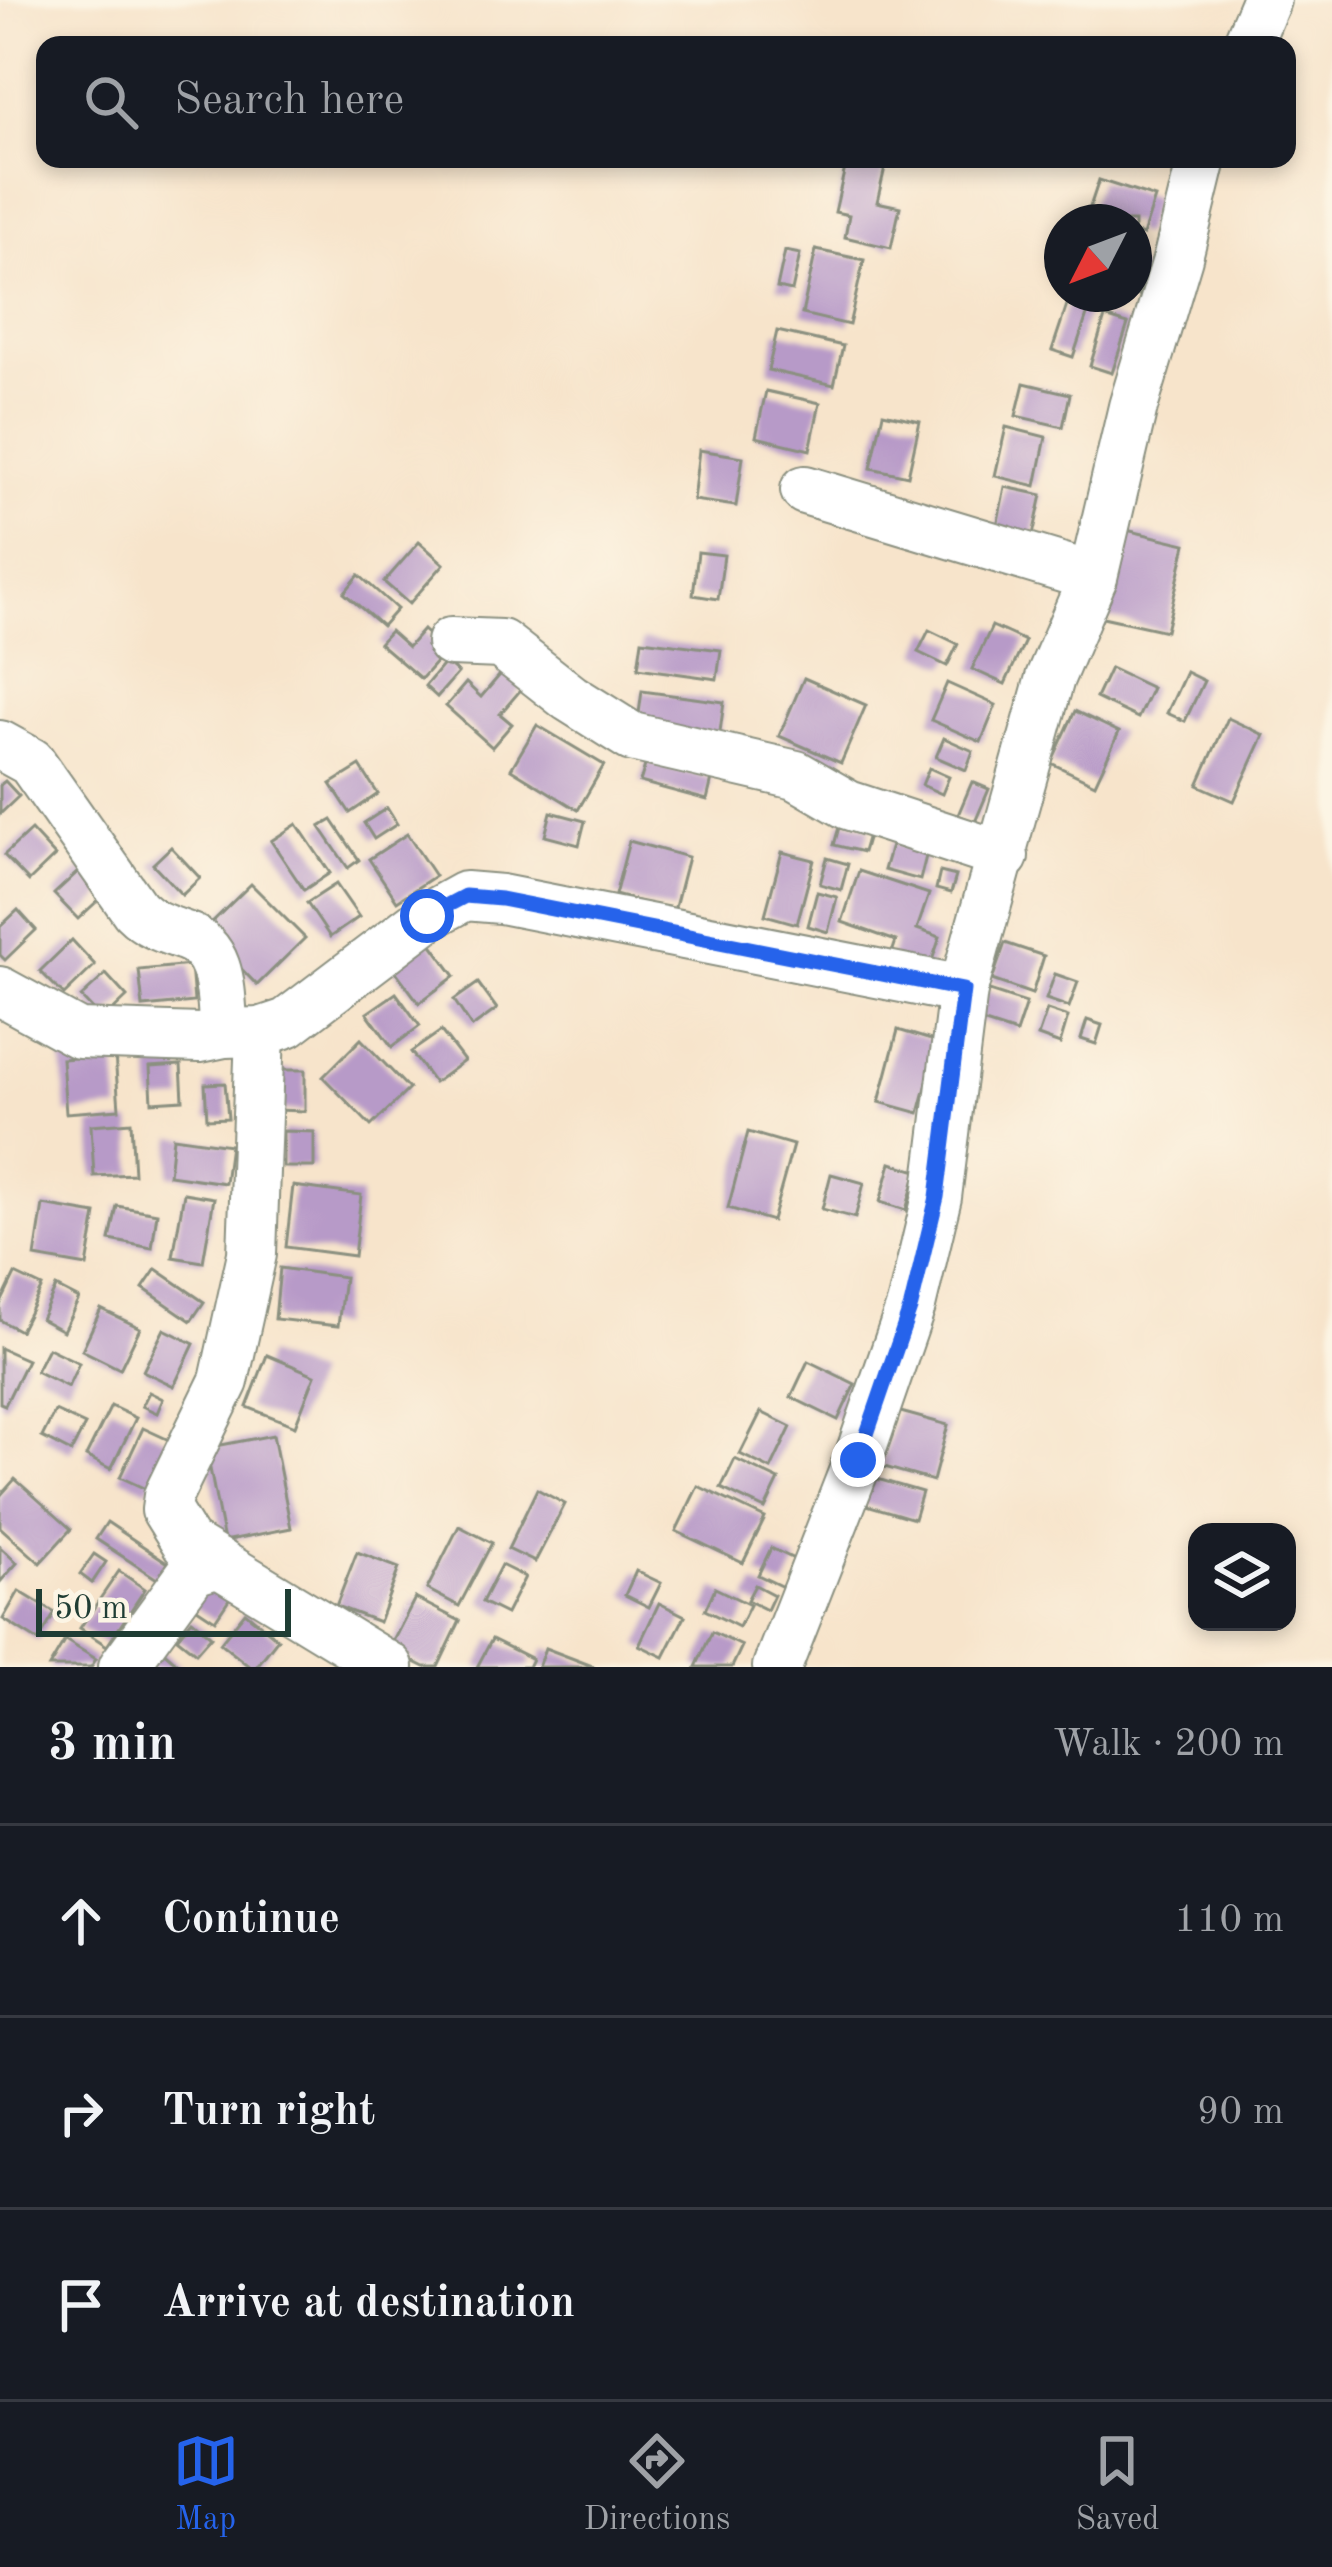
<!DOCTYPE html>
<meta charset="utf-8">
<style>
body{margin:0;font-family:"Old Standard TT",serif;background:#242831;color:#f1f3f6}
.controls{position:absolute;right:36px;bottom:36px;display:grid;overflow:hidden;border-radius:24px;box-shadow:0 6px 18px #0003}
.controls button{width:108px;height:108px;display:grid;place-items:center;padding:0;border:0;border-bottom:3px solid #363941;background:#171b24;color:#f1f3f6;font:60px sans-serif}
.compass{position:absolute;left:1044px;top:204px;width:108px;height:108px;border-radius:50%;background:#171b24;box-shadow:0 6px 18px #0003;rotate:228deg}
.scale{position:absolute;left:36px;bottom:30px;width:255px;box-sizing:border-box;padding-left:12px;border:6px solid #1f3d34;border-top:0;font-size:33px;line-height:42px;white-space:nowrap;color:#1f3d34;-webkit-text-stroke:9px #fcf5e5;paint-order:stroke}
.stop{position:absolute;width:36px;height:36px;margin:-27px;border:9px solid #2563eb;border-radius:50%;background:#fff}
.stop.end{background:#2563eb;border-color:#fff;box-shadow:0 3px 12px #0008}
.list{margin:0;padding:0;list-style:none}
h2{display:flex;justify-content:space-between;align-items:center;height:156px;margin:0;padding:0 48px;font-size:51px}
h2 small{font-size:39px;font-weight:400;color:#9ea1a6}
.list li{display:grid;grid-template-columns:78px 1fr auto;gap:36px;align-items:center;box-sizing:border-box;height:192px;padding:0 48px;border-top:3px solid #363941}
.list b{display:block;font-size:45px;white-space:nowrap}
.list em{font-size:39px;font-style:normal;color:#9ea1a6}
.icon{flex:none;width:66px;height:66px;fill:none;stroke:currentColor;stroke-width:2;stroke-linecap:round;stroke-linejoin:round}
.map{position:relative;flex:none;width:1332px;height:1667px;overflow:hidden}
.search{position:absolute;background:#171b24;box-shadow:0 6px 18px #0003;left:36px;right:36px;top:36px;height:132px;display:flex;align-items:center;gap:30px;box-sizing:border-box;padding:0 42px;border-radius:24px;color:#9ea1a6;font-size:45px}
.sheet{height:732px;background:#171b24}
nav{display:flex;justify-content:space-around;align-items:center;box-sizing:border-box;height:168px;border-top:3px solid #363941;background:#171b24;font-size:33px;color:#9ea1a6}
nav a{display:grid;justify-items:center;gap:6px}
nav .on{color:#2563eb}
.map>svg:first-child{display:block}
</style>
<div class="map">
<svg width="1332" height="1667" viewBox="0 0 1332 1667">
<rect width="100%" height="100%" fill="#fcf5e5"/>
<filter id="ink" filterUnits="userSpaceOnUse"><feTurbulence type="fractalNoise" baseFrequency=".00833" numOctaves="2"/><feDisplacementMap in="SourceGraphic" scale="24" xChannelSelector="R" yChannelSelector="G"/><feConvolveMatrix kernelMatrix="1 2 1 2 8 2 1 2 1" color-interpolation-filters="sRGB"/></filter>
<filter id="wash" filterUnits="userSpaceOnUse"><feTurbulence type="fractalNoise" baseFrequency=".004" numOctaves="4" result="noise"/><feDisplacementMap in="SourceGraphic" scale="48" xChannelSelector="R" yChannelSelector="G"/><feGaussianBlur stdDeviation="2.7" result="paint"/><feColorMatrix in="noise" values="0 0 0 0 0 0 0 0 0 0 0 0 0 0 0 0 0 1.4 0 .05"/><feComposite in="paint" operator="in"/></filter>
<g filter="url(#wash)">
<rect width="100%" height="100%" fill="#f7e4cb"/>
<g id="blocks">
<!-- building -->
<g fill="#b79ac8">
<path d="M847,159H887L877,202L900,207L891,248L845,237L849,215L835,212Z"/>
<path d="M1099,180L1155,198L1143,235L1134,232V222H1104L1087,216Z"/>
<path d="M816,250L864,260L849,325L802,314Z"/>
<path d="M785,251L800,254L792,291L777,288Z"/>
<path d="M1134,265L1147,270L1139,296L1134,294Z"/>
<path d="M1067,305L1088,312L1073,357L1052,350Z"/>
<path d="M1105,317L1128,324L1112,373L1090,366Z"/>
<path d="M777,331L843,346L834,385L768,370Z"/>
<path d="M1024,383L1070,394L1063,427L1016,416Z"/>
<path d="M766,391L820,403L810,450L756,437Z"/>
<path d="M883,413L920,421L908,476L871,468Z"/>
<path d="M1006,427L1046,437L1036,486L995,476Z"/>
<path d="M699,450L743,457L736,506L693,500Z"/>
<path d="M1005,487L1042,495L1031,544L995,536Z"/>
<path d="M1122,529L1186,544L1166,631L1103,617Z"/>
<path d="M419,542L444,564L409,604L384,582Z"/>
<path d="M698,552L724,555L718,599L693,595Z"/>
<path d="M359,575L397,609L382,626L344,593Z"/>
<path d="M992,626L1025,641L1005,684L972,669Z"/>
<path d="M423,630L446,651L421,679L379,643L390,631L408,647Z"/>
<path d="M929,630L958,644L947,666L918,652Z"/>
<path d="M642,640L721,650L717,679L638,668Z"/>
<path d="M445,662L458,673L437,697L425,686Z"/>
<path d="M511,662L530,679L500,714L512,724L492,747L446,706L466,683L481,697Z"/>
<path d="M1110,668L1152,688L1138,718L1096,698Z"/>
<path d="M1186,672L1204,681L1185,721L1167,713Z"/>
<path d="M804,678L866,705L841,763L779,736Z"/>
<path d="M947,683L996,705L981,742L931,720Z"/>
<path d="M642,691L724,702L719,739L637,728Z"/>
<path d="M1075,711L1119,732L1095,784L1051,763Z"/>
<path d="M1228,718L1264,735L1234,801L1198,785Z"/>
<path d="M537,725L604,765L578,810L511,769Z"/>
<path d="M944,738L973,751L966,770L936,757Z"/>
<path d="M646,762L712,779L707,800L640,782Z"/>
<path d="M360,766L378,794L350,813L331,784Z"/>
<path d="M929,768L949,777L942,794L922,785Z"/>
<path d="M5,781L19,796L0,814V785Z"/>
<path d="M972,782L989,789L975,822L958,815Z"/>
<path d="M387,808L397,824L374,839L364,823Z"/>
<path d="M551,812L585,821L579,845L545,836Z"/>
<path d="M332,820L359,860L348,868L320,827Z"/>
<path d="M841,820L870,828L863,852L834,845Z"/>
<path d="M297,824L330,873L304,890L271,841Z"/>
<path d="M31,830L55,856L29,881L4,855Z"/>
<path d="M407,834L435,876L397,901L369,859Z"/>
<path d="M629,841L688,857L674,911L615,895Z"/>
<path d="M892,842L927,852L920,880L884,870Z"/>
<path d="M171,847L200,878L182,895L153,864Z"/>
<path d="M782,852L814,860L797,924L765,915Z"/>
<path d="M827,858L848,864L841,890L820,884Z"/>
<path d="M82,868L106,893L78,919L54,894Z"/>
<path d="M859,871L929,894L917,929L940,937L928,972L890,959L896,941L842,922Z"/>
<path d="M940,872L956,876L951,893L936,889Z"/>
<path d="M251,884L305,938L257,985L204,930Z"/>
<path d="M336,884L359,917L330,937L307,903Z"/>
<path d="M817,892L837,897L828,932L808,926Z"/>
<path d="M18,910L36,930L5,960L0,955V927Z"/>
<path d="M422,931L455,976L419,1003L385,957Z"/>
<path d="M72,940L95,965L64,995L40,971Z"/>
<path d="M1005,943L1044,956L1032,994L992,980Z"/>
<path d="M191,965L194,1002L143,1007L139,970Z"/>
<path d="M106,974L127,997L103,1020L81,997Z"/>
<path d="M1055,974L1078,982L1069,1007L1046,999Z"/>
<path d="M478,983L497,1009L472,1027L454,1000Z"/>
<path d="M986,990L1026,1003L1016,1033L976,1020Z"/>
<path d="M396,993L420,1026L392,1047L367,1013Z"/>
<path d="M1047,1010L1068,1017L1060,1044L1038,1036Z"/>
<path d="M1087,1020L1102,1025L1096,1044L1081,1039Z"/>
<path d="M898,1030L938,1042L919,1113L879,1102Z"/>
<path d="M441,1031L464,1061L434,1083L411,1052Z"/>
<path d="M361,1039L409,1089L371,1126L323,1077Z"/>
<path d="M115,1055L119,1109L66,1113L62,1059Z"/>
<path d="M181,1065L183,1100L152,1102L150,1067Z"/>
<path d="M275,1070H305V1111L275,1110Z"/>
<path d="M225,1083L228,1118L207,1119L205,1084Z"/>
<path d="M131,1122L134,1174L94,1176L91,1125Z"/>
<path d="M283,1131L314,1132V1167H283Z"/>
<path d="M748,1132L793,1145L772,1221L728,1208Z"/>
<path d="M173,1137L230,1145L225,1183L169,1175Z"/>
<path d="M891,1163L917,1171L906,1210L880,1202Z"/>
<path d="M831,1174L864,1183L855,1218L822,1209Z"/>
<path d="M293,1186L361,1195L354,1256L286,1247Z"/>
<path d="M184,1193L214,1198L203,1262L173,1257Z"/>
<path d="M43,1205L96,1214L87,1266L35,1257Z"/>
<path d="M117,1206L157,1213L152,1248L110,1240Z"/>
<path d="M280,1268L344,1277L338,1326L275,1319Z"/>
<path d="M156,1269L204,1302L191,1321L143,1288Z"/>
<path d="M15,1274L42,1287L20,1331L0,1320V1305Z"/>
<path d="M56,1287L79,1299L63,1331L41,1319Z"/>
<path d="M101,1309L140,1328L120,1369L82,1350Z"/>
<path d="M164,1329L194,1344L174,1386L143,1371Z"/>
<path d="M0,1348L27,1360L5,1405L0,1403Z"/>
<path d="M48,1348L79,1363L68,1387L36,1371Z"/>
<path d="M267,1355L315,1375L295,1426L247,1407Z"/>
<path d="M808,1361L855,1384L838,1420L791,1397Z"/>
<path d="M149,1392L163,1399L157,1413L142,1406Z"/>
<path d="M111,1406L136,1418L111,1469L86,1456Z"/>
<path d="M55,1411L85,1425L71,1452L42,1437Z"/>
<path d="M897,1411L948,1425L933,1481L881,1466Z"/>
<path d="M761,1412L791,1427L771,1469L740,1454Z"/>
<path d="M143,1428L171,1441L148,1490L120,1477Z"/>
<path d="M273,1435L291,1528L224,1541L206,1448Z"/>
<path d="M735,1459L779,1480L765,1509L721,1488Z"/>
<path d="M860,1474L922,1492L914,1519L853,1501Z"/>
<path d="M15,1479L71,1529L40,1563L0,1527V1496Z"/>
<path d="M698,1486L765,1518L743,1563L676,1531Z"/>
<path d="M537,1489L565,1504L535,1562L508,1549Z"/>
<path d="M107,1522L168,1563L157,1579L96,1539Z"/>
<path d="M459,1526L492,1543L459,1606L427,1589Z"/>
<path d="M0,1547L17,1563L0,1582Z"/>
<path d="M771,1548L798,1561L785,1588L758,1575Z"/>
<path d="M357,1552L399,1568L379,1622L336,1606Z"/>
<path d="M94,1554L106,1562L92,1583L80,1574Z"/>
<path d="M501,1565L525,1577L506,1614L482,1602Z"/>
<path d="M119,1571L145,1589L107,1646L80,1628Z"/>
<path d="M636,1571L661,1583L649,1607L625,1595Z"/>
<path d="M206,1575L233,1593L215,1620L188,1602Z"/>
<path d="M755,1585L774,1595L767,1610L747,1600Z"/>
<path d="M715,1588L750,1605L739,1627L705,1610Z"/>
<path d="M19,1591L55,1613L38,1641L3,1619Z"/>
<path d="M415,1598L460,1621L438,1667H425L389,1649Z"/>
<path d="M659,1603L685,1616L664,1657L639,1645Z"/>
<path d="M245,1612L278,1639L256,1667H250L220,1643Z"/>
<path d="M192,1620L211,1636L196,1653L177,1638Z"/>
<path d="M712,1632L742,1646L732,1667H696Z"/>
<path d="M492,1639L532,1659L528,1667H477Z"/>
<path d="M65,1640L96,1659L91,1667H49Z"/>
<path d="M156,1645L182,1667H144Z"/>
<path d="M545,1648L595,1667H538Z"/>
</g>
</g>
</g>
<g filter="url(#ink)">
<use href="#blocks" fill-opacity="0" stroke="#8b9080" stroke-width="3"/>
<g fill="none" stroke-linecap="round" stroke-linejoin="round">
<!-- minor casing -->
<g stroke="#8b9080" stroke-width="52">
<g id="minor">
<path d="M1247,45L1266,0"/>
<path d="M805,490L1093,577"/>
<path d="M451,642L501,644L570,698L632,737L796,775L848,805L1004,856"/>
<path d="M0,745L31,762L135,910C150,925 165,929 185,936C225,949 220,997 224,1033"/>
<path d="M0,991L79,1034L200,1038L224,1033L260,1032L287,1023L427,917L465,896L501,899L963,990"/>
<path d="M260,1032L252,1254L224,1381L168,1496L166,1510L187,1544L389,1667"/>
<path d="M123,1667L193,1571L219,1563"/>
<path d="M777,1667L858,1460L911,1306L937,1197L963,990L1050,678L1093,577L1133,407L1178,257L1202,159"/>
</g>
</g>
<!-- minor -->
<use href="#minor" stroke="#fff" stroke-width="48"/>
</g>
</g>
<g fill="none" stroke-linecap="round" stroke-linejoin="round" filter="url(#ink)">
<!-- route -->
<path stroke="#2563eb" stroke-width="15" d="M427,916L465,896L501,899L963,990L937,1197L911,1306L858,1460"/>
</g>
</svg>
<div class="controls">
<button><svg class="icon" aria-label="layers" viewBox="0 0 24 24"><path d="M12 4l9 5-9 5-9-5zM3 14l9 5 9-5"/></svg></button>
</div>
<svg class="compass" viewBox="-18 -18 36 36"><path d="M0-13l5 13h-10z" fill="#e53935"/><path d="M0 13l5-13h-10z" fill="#9ea1a6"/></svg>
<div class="scale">50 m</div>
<div class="stop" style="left:427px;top:916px"></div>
<div class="stop end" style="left:858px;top:1460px"></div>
<div class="search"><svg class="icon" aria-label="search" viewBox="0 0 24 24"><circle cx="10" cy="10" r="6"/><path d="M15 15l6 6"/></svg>Search here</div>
</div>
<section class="sheet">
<h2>3 min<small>Walk · 200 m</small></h2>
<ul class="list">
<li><svg class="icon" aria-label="ahead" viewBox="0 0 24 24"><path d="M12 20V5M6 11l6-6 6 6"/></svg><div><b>Continue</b></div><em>110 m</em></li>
<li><svg class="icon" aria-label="right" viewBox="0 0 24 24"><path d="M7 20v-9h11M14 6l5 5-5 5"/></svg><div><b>Turn right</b></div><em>90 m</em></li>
<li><svg class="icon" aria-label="arrive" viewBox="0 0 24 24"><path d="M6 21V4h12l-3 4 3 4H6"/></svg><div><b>Arrive at destination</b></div></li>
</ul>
</section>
<nav>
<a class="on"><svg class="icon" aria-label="map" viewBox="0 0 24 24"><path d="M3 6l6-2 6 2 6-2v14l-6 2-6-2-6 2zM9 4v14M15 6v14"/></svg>Map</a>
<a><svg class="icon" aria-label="directions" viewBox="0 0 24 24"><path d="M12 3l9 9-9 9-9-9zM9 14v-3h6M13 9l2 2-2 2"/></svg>Directions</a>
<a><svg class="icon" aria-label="saved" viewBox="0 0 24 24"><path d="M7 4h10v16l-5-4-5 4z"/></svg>Saved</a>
</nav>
